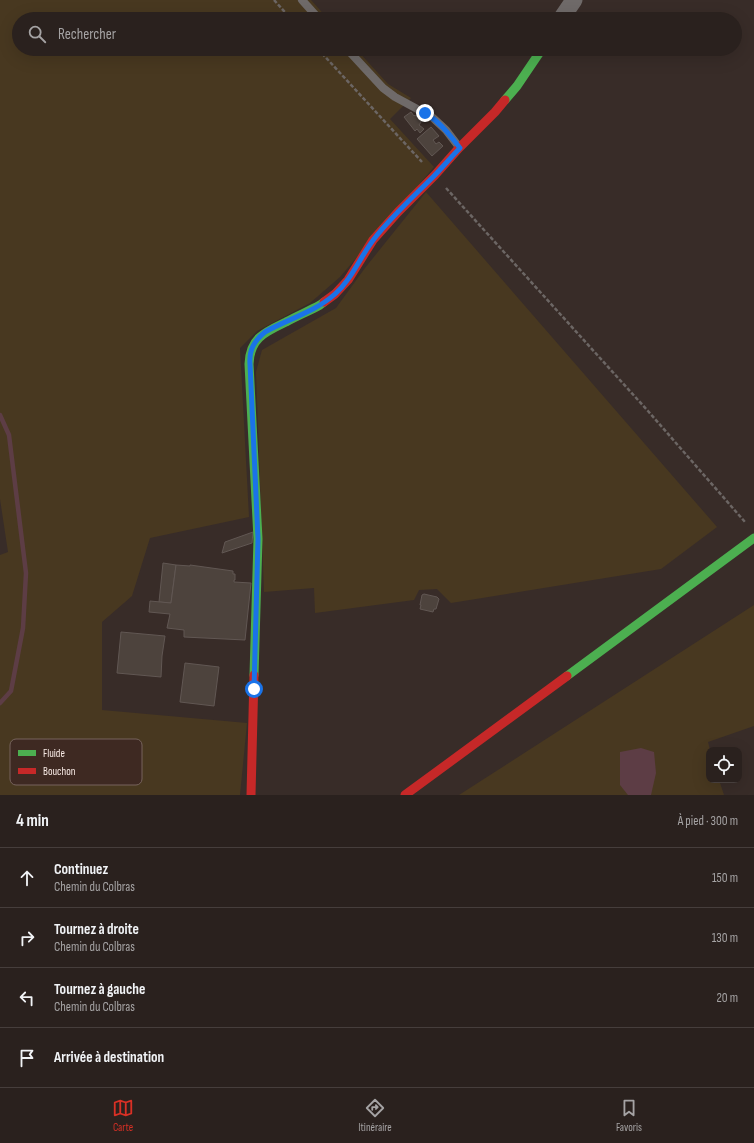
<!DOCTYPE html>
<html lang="fr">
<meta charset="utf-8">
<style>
body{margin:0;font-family:"Sofia Sans Condensed",sans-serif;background:#362e2b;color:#f1f3f6}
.controls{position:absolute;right:12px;bottom:12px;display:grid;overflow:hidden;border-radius:8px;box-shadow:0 4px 16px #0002}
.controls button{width:36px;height:36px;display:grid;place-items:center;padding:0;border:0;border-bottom:1px solid #463e3c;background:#2a211e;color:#f1f3f6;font:20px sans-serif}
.stop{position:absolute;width:12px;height:12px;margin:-9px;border:3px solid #1a73e8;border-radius:50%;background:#fff}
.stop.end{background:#1a73e8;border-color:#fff;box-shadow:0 1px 4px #0008}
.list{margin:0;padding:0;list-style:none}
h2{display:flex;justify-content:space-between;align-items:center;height:52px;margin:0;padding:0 16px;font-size:17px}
h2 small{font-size:13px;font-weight:400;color:#a5a3a4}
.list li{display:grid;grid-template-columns:26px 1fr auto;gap:12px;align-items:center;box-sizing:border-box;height:60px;padding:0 16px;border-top:1px solid #463e3c}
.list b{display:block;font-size:15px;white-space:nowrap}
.list p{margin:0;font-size:13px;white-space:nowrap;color:#a5a3a4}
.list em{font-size:13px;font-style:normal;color:#a5a3a4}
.icon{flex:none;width:22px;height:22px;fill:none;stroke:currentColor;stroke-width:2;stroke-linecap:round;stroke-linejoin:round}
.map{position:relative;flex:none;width:754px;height:795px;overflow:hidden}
.search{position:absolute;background:#2a211e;box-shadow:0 4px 16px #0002;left:12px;right:12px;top:12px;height:44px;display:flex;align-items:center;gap:10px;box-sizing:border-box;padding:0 14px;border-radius:22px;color:#a5a3a4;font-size:15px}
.sheet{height:292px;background:#2a211e}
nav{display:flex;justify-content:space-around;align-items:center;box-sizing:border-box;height:56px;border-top:1px solid #463e3c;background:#2a211e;font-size:11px;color:#a5a3a4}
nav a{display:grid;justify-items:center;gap:2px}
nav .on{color:#d93025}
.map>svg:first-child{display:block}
</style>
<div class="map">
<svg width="754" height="795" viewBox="0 0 754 795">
<rect width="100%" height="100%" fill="#382c28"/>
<!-- green -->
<g fill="#483820">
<path d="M0,0H311L328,19H19V49H356L388,84L411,98L390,119L434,167L340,277L310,303L257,331L240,348L249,517L150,538L132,596L102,622V710L247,723L240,795H0V555L8,552L0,499Z"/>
<path d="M426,192L717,527L661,569L451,603L437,589L419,590L414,600L315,613L314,588L264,592L256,372L262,350L336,308L365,268Z"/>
<path d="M754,605V726L708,742L710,750H709V780H719L724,795H459Z"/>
</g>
<!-- water -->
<path fill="#5d3d45" d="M641,748L654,752L656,773L651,795H628L620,785V752Z"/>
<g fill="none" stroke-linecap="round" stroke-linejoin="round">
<!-- stream -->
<path stroke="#5d3d45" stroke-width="4.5" d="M0,415L9,435L26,573L23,628L11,691L0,703"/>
</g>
<!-- building -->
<g fill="#4d433d" stroke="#615753">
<path d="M411,112L414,116L415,115L421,122L419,125L424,129L420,133L417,129L415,131L404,117Z"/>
<path d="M431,127L439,136L433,140L436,144L439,142L443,146L432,156L417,139Z"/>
<path d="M253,532L252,543L222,553L225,542Z"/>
<path d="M163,563L176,565L171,603L159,602Z"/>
<path d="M176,565L190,566V565L233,571V574H235V580H234V582L251,583L245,640L184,637V630L167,628L170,614L149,612L150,601L171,603Z"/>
<path d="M424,594L437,597L439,599L436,609H434L433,612L420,609L421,605H420L422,595Z"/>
<path d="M121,632L165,636L162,656L161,677L117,673Z"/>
<path d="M185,663L219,667L214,706L180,702Z"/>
</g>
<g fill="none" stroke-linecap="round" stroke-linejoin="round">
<!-- path -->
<g stroke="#6c6664" stroke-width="2.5" stroke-dasharray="4 2" stroke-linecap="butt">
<path d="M274,0L291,19"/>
<path d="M318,49L422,162"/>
<path d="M446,188L648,411L745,522"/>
</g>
<!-- lane -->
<g stroke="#6f6a69" stroke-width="8">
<path d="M302,0L319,19"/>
<path d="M347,49L383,88L395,97L432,117L446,130L459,147"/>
</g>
<!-- street -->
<path stroke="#6f6a69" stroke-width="17" d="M561,19L574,0"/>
<!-- fast -->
<g stroke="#4caf50" stroke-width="9">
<path d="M505,100L517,86L542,49"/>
<path d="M254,675L258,539L249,364C250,338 265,332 286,322C297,316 309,311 320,305L324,302"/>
<path d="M567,676L754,538"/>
</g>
<!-- jam -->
<g stroke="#c62828" stroke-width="9">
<path d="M324,302L335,294L348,280L373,240L398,212L435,175L459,148L495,112L505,100"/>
<path d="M251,795L254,675"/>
<path d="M405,795L567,676"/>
</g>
</g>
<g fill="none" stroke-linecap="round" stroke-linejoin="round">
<!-- route -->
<path stroke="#1a73e8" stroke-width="5" d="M254,689L258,539L250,364C249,350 254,341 265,332C288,319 315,312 335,294C352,279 360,257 374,239C391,217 413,197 433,177C442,168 451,157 460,148C449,134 440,122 425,113"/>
</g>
<!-- legend -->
<rect x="10" y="739" width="132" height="46" rx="6" fill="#3e2922" stroke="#76635c" stroke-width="1"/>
<rect x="18" y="750" width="18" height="6" fill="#4caf50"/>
<rect x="18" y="768" width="18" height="6" fill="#c62828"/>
<g font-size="11" fill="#f7e9e4">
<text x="43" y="757">Fluide</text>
<text x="43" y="775">Bouchon</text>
</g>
</svg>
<div class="controls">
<button><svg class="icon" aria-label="locate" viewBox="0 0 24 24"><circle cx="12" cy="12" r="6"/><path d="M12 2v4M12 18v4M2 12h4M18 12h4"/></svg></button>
</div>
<div class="stop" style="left:254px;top:689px"></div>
<div class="stop end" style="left:425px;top:113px"></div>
<div class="search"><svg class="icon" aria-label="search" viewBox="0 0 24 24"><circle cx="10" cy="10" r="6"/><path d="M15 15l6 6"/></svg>Rechercher</div>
</div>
<section class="sheet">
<h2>4 min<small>À pied · 300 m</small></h2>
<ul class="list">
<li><svg class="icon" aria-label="ahead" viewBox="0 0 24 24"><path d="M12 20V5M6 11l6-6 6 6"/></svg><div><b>Continuez</b><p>Chemin du Colbras</p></div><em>150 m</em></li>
<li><svg class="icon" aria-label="right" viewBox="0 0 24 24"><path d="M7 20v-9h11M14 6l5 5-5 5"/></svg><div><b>Tournez à droite</b><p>Chemin du Colbras</p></div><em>130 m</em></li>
<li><svg class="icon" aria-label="left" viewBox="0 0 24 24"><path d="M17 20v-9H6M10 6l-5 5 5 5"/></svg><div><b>Tournez à gauche</b><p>Chemin du Colbras</p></div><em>20 m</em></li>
<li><svg class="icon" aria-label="arrive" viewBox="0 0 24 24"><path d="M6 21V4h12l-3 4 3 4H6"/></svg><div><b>Arrivée à destination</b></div></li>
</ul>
</section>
<nav>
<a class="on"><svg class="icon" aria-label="map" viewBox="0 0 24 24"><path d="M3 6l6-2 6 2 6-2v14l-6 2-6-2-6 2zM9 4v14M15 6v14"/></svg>Carte</a>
<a><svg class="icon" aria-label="directions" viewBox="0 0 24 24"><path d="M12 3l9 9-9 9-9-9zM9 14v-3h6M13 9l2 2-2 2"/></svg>Itinéraire</a>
<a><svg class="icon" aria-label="saved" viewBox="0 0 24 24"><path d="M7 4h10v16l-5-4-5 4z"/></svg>Favoris</a>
</nav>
